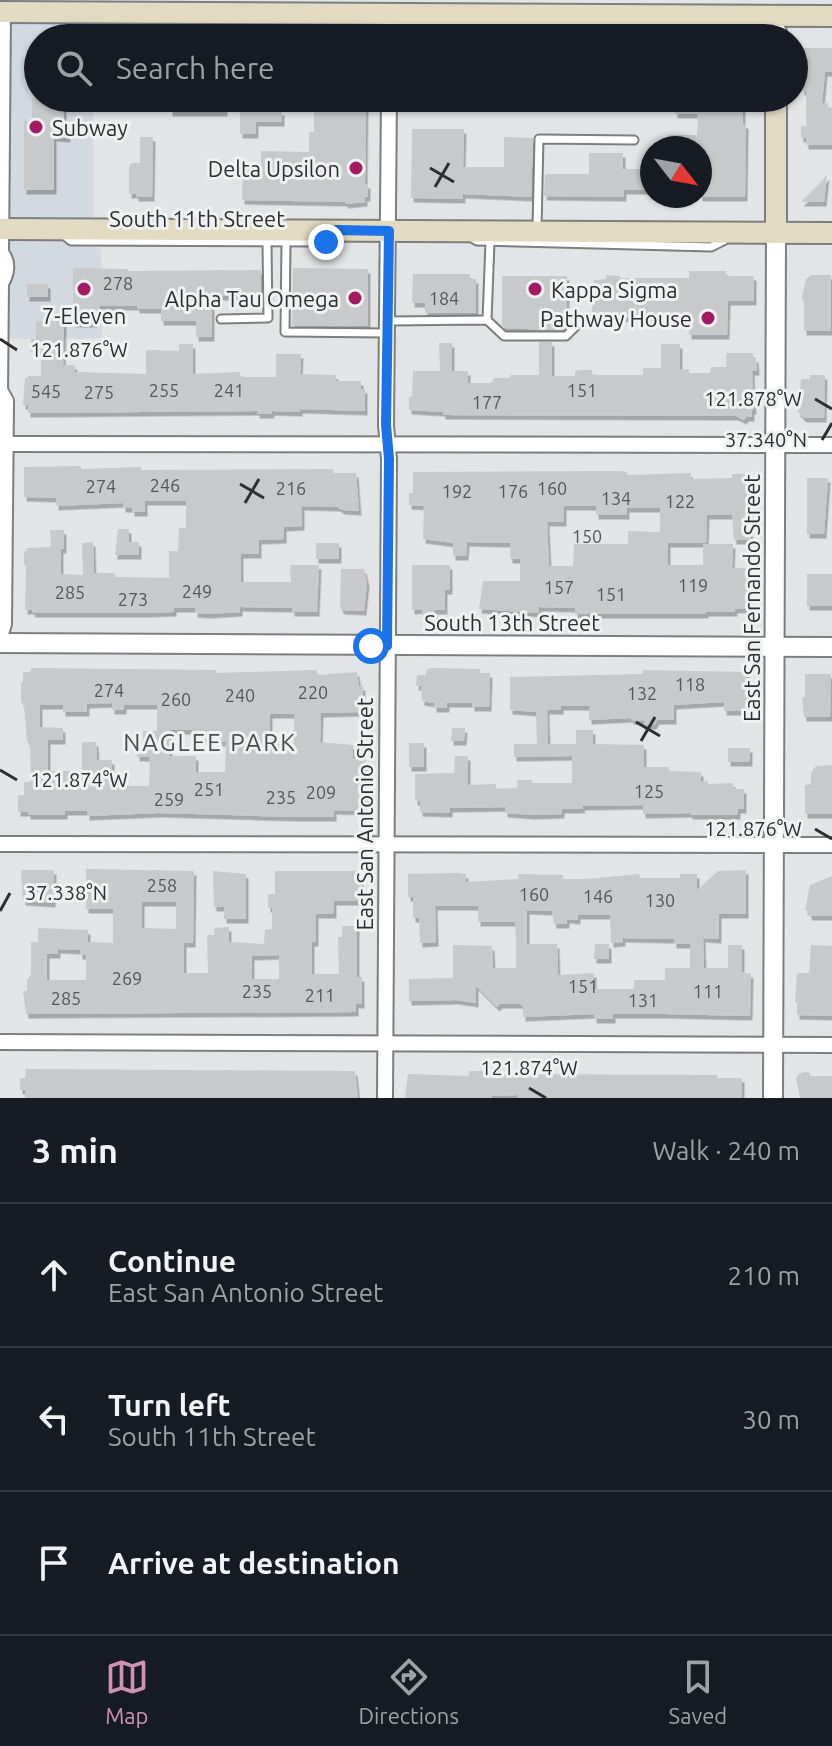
<!DOCTYPE html>
<meta charset="utf-8">
<style>
body{margin:0;font-family:Ubuntu,sans-serif;background:#20242c;color:#f1f3f6}
.compass{position:absolute;left:640px;top:136px;width:72px;height:72px;border-radius:50%;background:#171b24;box-shadow:0 2px 6px #0004;rotate:121deg}
.stop{position:absolute;width:24px;height:24px;margin:-18px;border:6px solid #1a73e8;border-radius:50%;background:#fff}
.stop.end{background:#1a73e8;border-color:#fff;box-shadow:0 2px 8px #0008}
.list{margin:0;padding:0;list-style:none}
h2{display:flex;justify-content:space-between;align-items:center;height:104px;margin:0;padding:0 32px;font-size:34px}
h2 small{font-size:26px;font-weight:400;color:#9ea1a6}
.list li{display:grid;grid-template-columns:52px 1fr auto;gap:24px;align-items:center;box-sizing:border-box;height:144px;padding:0 32px;border-top:2px solid #363941}
.list b{display:block;font-size:30px;white-space:nowrap}
.list p{margin:0;font-size:26px;white-space:nowrap;color:#9ea1a6}
.list em{font-size:26px;font-style:normal;color:#9ea1a6}
.icon{flex:none;width:44px;height:44px;fill:none;stroke:currentColor;stroke-width:2;stroke-linecap:round;stroke-linejoin:round}
.map{position:relative;flex:none;width:832px;height:1098px;overflow:hidden}
.search{position:absolute;background:#171b24;box-shadow:0 2px 6px #0004;left:24px;right:24px;top:24px;height:88px;display:flex;align-items:center;gap:20px;box-sizing:border-box;padding:0 28px;border-radius:44px;color:#9ea1a6;font-size:30px}
.sheet{height:536px;background:#171b24}
nav{display:flex;justify-content:space-around;align-items:center;box-sizing:border-box;height:112px;border-top:2px solid #363941;background:#171b24;font-size:22px;color:#9ea1a6}
nav a{display:grid;justify-items:center;gap:4px}
nav .on{color:#ce92b4}
.map>svg:first-child{display:block}
</style>
<div class="map">
<svg width="832" height="1098" viewBox="0 0 832 1098">
<defs>
<filter id="shadow"><feDropShadow dx="2.5" dy="4.5" stdDeviation="0" flood-color="#0004"/></filter>
</defs>
<rect width="100%" height="100%" fill="#e2e4e6"/>
<!-- built -->
<path fill="#d2d9e0" d="M0,24H92V38H38V98H93L94,248L101,249L102,338L0,339Z"/>
<!-- building -->
<g fill="#c8c9cb" fill-rule="evenodd" filter="url(#shadow)">
<path d="M803,48H832V72H825L822,103H828V108H832V145H806V138H801V126H806V91H802Z"/>
<path d="M32,98H64V122H68V138L54,137V190H24V121H32Z"/>
<rect x="170" y="98" width="55" height="14"/>
<path d="M317,98H366L365,184H368V197H365V202L345,204V202L242,200L243,167H245V164H261V151L309,152V132H314V104H316Z"/>
<path d="M675,98H743V124H746L745,197H700V148H669V135H697L698,114H675Z"/>
<path d="M240,111H282V122H256V134H240Z"/>
<path d="M412,129H464L463,167H504V137L533,138L531,197L463,194V199L411,198Z"/>
<path d="M140,137H153L152,197H136V194H129V167L131,163H140Z"/>
<path d="M589,153H623V169H652V190H624V197L544,196L545,174H589Z"/>
<path d="M827,175L824,202H801L818,185Z"/>
<path d="M73,268L128,269V271L261,270V296H212V337H196V321H161V309H137V306H100V317H95V323H73Z"/>
<path d="M293,268L368,269V326H292Z"/>
<path d="M689,271H726V276H754V301H728L727,335H689V321L638,322V318L600,317L601,314L592,312L594,280L606,279V275L620,276V278H689Z"/>
<path d="M413,274H470V279H476V313H425V303H412Z"/>
<path d="M811,275H831V331H804V303L802,297L806,279Z"/>
<path d="M502,276H567V326L552,330L505,328L502,325Z"/>
<rect x="27" y="284" width="21" height="13"/>
<path d="M36,321H64L63,365H75V372L146,374V350L179,351V344H193V374L240,372V377H276V354H301L300,374L336,375V381H361V389H365V411L300,409V412L272,411V414H257V411L28,413V405H23L25,378H28V376H41V352H31V339H36Z"/>
<path d="M539,342H552V376H575V371L581,370H592V375H643V368H661V344H680V370L689,369V373H710L711,367H726V353H753V358H756L757,371H752L754,410H752V417H746L744,420L736,416L443,415V412L409,410V397H412L413,371H440L439,343H452V371H468V383H491L494,378H510V375H539Z"/>
<path d="M810,375H825L824,418H804L798,412L801,379H810Z"/>
<path d="M81,466V469L141,467V470L333,469L334,473H356L359,511L342,510L338,507L302,506V526L284,527V539L259,540V554H241V582H291L290,565H319L317,612H292V608L240,607V612L208,614L195,613V608H174V612L146,613H33L32,610H25L26,565H24V551L27,552V548L51,547L50,530H64V549H61V574L83,575L82,543L93,542L94,573H115V577L169,578V551H178L179,528H186V501H145V512H132V508H123V503L56,506V498L24,497V467Z"/>
<path d="M601,471H619L627,472V475L691,473V479L732,478V474H752L750,540H734L732,515H707L706,543H668V565H703V544H733L732,568H747V576H751L752,608L735,609V612H706V614H575V608L539,607V613L479,609L483,581H520V559H510V543L467,542L466,556H453V543L423,539L424,506L409,505V493H413V472ZM564,506H596V515H627V508H660V532L628,531V544H574L573,566H549L547,522H564Z"/>
<path d="M807,478H828L824,534H807Z"/>
<path d="M118,529H129V542H139V555H115Z"/>
<rect x="316" y="543" width="23" height="16"/>
<path d="M412,565H450V590H445V610H435V616L422,615V609L412,610Z"/>
<path d="M341,569H364L367,582L364,611L342,610L340,607Z"/>
<rect x="807" y="574" width="25" height="32"/>
<path d="M32,668L216,670V673L317,670V675L357,672L359,686H363V703L359,704V712L321,713L320,742L353,745V758H366L364,811L334,810V817H294L159,813L87,816V811H65V815H28V812H18V795H24V782H31L30,742H27L24,705L21,702V682H23V672H30ZM112,703V710H124V705H157V731H143V742H137V757H150L149,786H126V782H112V760H97L96,742H82V771H48V740H63V728L40,727V705H63V712H87V704ZM270,714H294V743H270ZM170,730H192V738L220,739V742H226L225,772H196V756H170Z"/>
<path d="M431,668L480,669V673H490L489,707H472V703H447V708H434V703L422,701L421,686H416L417,675H426V670Z"/>
<path d="M643,670L747,672L746,711H724V702L674,705V720H657L654,725H644V721L631,720V718L589,720V706H561V710H547L548,744H576V730H593V744L644,745V767H669V771L701,772V782L708,781V784L733,783L734,789H744V809H738V815H690V813L643,814V805L582,806L583,809H562V814L532,815L505,813V807L450,808V813L420,812V801H415V774L454,773L455,756H468V785L496,784V789L517,788V780H532V783H572V756L514,757V744H537L536,712L510,710V677L643,674Z"/>
<path d="M805,674H831L830,717H804L802,697H805Z"/>
<path d="M452,728H465L464,741H451Z"/>
<rect x="409" y="743" width="15" height="24"/>
<rect x="728" y="748" width="22" height="14"/>
<path d="M832,765V814H805V785L811,784V773L816,766Z"/>
<path d="M86,869L194,871L193,943H184V973H208L207,935H214V928L229,927V942L264,944L265,930L272,929V908H268V894H275V871H360L363,901H334V914H316V942H312V974H339L338,937H342V926H357V977H362V1004H356V1012L26,1014L23,991H27V980L31,975V942H38V928L88,930V942L113,943V909H86ZM142,902H176V929L142,928ZM58,949L80,950V955H86V980H47V954H58ZM279,955V979H252V956Z"/>
<path d="M21,870H54L53,903L23,901Z"/>
<path d="M746,870V914H719V939L703,938L704,968H728V945H742V972L751,974L750,1016L665,1014H613V1019H594V1014L523,1017V1007L520,1004H500L497,1007L476,986V1003L456,1000L409,1001V979L453,978V945L492,946L493,968H516V941L515,922H478V906H435L436,942L420,943L419,918H413V897H408V874L458,873L466,874V882L518,879V874L563,875V879H586L639,874L640,878H680V874H697V890L718,871ZM527,910L552,911L554,924H567V919L578,920V915H610L611,943L623,942V938L674,939V944H690V968H665V980H634V989H594V973L558,975L557,944H527Z"/>
<path d="M213,871L246,874V919H224V907H214Z"/>
<path d="M832,876V916H810L808,911L805,910L810,885Z"/>
<path d="M595,944H609V959H594Z"/>
<path d="M811,945L832,946V1016L797,1015V1002H795L797,973H809Z"/>
<path d="M26,1069L355,1071L358,1098H25V1090H20V1078H25Z"/>
<path d="M469,1071H492V1074L718,1075L717,1078H742V1098H517V1095L492,1096V1098H405L408,1074L469,1076Z"/>
<path d="M806,1072L810,1073V1076H832V1098H800L796,1078L800,1073Z"/>
</g>
<g fill="none" stroke-linecap="round" stroke-linejoin="round">
<!-- service casing -->
<g stroke="#7d7e80" stroke-width="11">
<g id="service">
<path d="M619,38L620,16"/>
<path d="M666,38V17"/>
<path d="M618,98V105H664L665,98"/>
<path d="M537,228L539,139L634,140"/>
<path d="M62,234L71,241L326,242L332,235"/>
<path d="M472,238L477,241L711,247L725,240"/>
<path d="M286,242L285,332L387,333"/>
<path d="M221,319L268,318L267,242"/>
<path d="M487,320L490,242"/>
<path d="M388,321L487,320L504,336H566L579,323"/>
</g>
</g>
<!-- minor casing -->
<g stroke="#7d7e80" stroke-width="18">
<g id="minor">
<path d="M389,38L390,13"/>
<path d="M0,393L1,283C7,274 9,262 1,253L3,12"/>
<path d="M6,444L832,445"/>
<path d="M0,637L4,624L6,401L1,392"/>
<path d="M0,844L832,845"/>
<path d="M0,1042L832,1045"/>
<path d="M385,1098L389,459L386,425L389,98"/>
</g>
</g>
<!-- tertiary casing -->
<g stroke="#7d7e80" stroke-width="22">
<g id="tertiary">
<path d="M777,38V32"/>
<path d="M0,643L832,647"/>
<path d="M773,1098L776,233"/>
</g>
</g>
<!-- secondary casing -->
<g stroke="#7d7e80" stroke-width="24">
<g id="secondary">
<path d="M0,12L832,16"/>
<path d="M776,98V233"/>
<path d="M0,229L832,233"/>
</g>
</g>
<!-- service -->
<use href="#service" stroke="#fff" stroke-width="7"/>
<!-- minor -->
<use href="#minor" stroke="#fff" stroke-width="14"/>
<!-- tertiary -->
<use href="#tertiary" stroke="#fff" stroke-width="18"/>
<!-- secondary -->
<use href="#secondary" stroke="#e2dac1" stroke-width="20"/>
</g>
<g fill="none" stroke-linecap="round" stroke-linejoin="round">
<!-- route -->
<path stroke="#1a73e8" stroke-width="10" d="M326,242L336,230L389,231L386,425L389,459L387,646H371"/>
</g>
<!-- ticks -->
<path fill="none" stroke="#2f2f30" stroke-width="3" d="M430,168L454,182M435,187L449,163M0,339L17,350M815,399L832,409M822,440L832,423M240,484L264,498M245,503L259,479M636,722L660,736M641,741L655,717M0,770L17,780M815,829L832,839M0,911L10,893M529,1088L546,1098"/>
<!-- markers -->
<g fill="#a41b63" stroke="#eff1f3" stroke-width="3">
<circle cx="36" cy="127" r="8"/>
<circle cx="356" cy="168" r="8"/>
<circle cx="84" cy="289" r="8"/>
<circle cx="535" cy="289" r="8"/>
<circle cx="355" cy="298" r="8"/>
<circle cx="708" cy="318" r="8"/>
</g>
<g text-anchor="middle" dominant-baseline="central" stroke-width="6" stroke-linejoin="round" paint-order="stroke">
<!-- number labels -->
<g font-size="18" fill="#555657">
<text x="118" y="283">278</text>
<text x="444" y="298">184</text>
<text x="164" y="390">255</text>
<text x="229" y="390">241</text>
<text x="582" y="390">151</text>
<text x="46" y="391">545</text>
<text x="99" y="392">275</text>
<text x="487" y="402">177</text>
<text x="165" y="485">246</text>
<text x="101" y="486">274</text>
<text x="291" y="488">216</text>
<text x="552" y="488">160</text>
<text x="457" y="491">192</text>
<text x="513" y="491">176</text>
<text x="616" y="498">134</text>
<text x="680" y="501">122</text>
<text x="587" y="536">150</text>
<text x="693" y="585">119</text>
<text x="559" y="587">157</text>
<text x="197" y="591">249</text>
<text x="70" y="592">285</text>
<text x="611" y="594">151</text>
<text x="133" y="599">273</text>
<text x="690" y="684">118</text>
<text x="109" y="690">274</text>
<text x="313" y="692">220</text>
<text x="642" y="693">132</text>
<text x="240" y="695">240</text>
<text x="176" y="699">260</text>
<text x="209" y="789">251</text>
<text x="649" y="791">125</text>
<text x="321" y="792">209</text>
<text x="281" y="797">235</text>
<text x="169" y="799">259</text>
<text x="162" y="885">258</text>
<text x="534" y="894">160</text>
<text x="598" y="896">146</text>
<text x="660" y="900">130</text>
<text x="127" y="978">269</text>
<text x="583" y="986">151</text>
<text x="257" y="991">235</text>
<text x="708" y="991">111</text>
<text x="320" y="995">211</text>
<text x="66" y="998">285</text>
<text x="643" y="1000">131</text>
</g>
<!-- poi labels -->
<g font-size="22" fill="#2f2f30" stroke="#eff1f3" text-anchor="end">
<text x="52" y="127" text-anchor="start">Subway</text>
<text x="340" y="168">Delta Upsilon</text>
<text x="551" y="289" text-anchor="start">Kappa Sigma</text>
<text x="339" y="298">Alpha Tau Omega</text>
<text x="84" y="315" text-anchor="middle">7-Eleven</text>
<text x="692" y="318">Pathway House</text>
</g>
<!-- street labels -->
<g font-size="22" fill="#2f2f30" stroke="#eff1f3">
<text x="197" y="218">South 11th Street</text>
<text transform="translate(751 598) rotate(-90)">East San Fernando Street</text>
<text x="512" y="622">South 13th Street</text>
<text transform="translate(364 814) rotate(-90)">East San Antonio Street</text>
</g>
<!-- neighbourhood labels -->
<g font-size="24" letter-spacing="2" fill="#4c4d4f" stroke="#eff1f3">
<text x="210" y="742">NAGLEE PARK</text>
</g>
</g>
<g font-size="20" text-anchor="middle" fill="#2f2f30" stroke="#eff1f3" stroke-width="6" stroke-linejoin="round" paint-order="stroke">
<text x="79" y="357">121.876°W</text>
<text x="753" y="406">121.878°W</text>
<text x="766" y="447">37.340°N</text>
<text x="79" y="787">121.874°W</text>
<text x="753" y="836">121.876°W</text>
<text x="66" y="900">37.338°N</text>
<text x="529" y="1075">121.874°W</text>
</g>
</svg>
<svg class="compass" viewBox="-18 -18 36 36"><path d="M0-13l5 13h-10z" fill="#e53935"/><path d="M0 13l5-13h-10z" fill="#9ea1a6"/></svg>
<div class="stop" style="left:371px;top:646px"></div>
<div class="stop end" style="left:326px;top:242px"></div>
<div class="search"><svg class="icon" aria-label="search" viewBox="0 0 24 24"><circle cx="10" cy="10" r="6"/><path d="M15 15l6 6"/></svg>Search here</div>
</div>
<section class="sheet">
<h2>3 min<small>Walk · 240 m</small></h2>
<ul class="list">
<li><svg class="icon" aria-label="ahead" viewBox="0 0 24 24"><path d="M12 20V5M6 11l6-6 6 6"/></svg><div><b>Continue</b><p>East San Antonio Street</p></div><em>210 m</em></li>
<li><svg class="icon" aria-label="left" viewBox="0 0 24 24"><path d="M17 20v-9H6M10 6l-5 5 5 5"/></svg><div><b>Turn left</b><p>South 11th Street</p></div><em>30 m</em></li>
<li><svg class="icon" aria-label="arrive" viewBox="0 0 24 24"><path d="M6 21V4h12l-3 4 3 4H6"/></svg><div><b>Arrive at destination</b></div></li>
</ul>
</section>
<nav>
<a class="on"><svg class="icon" aria-label="map" viewBox="0 0 24 24"><path d="M3 6l6-2 6 2 6-2v14l-6 2-6-2-6 2zM9 4v14M15 6v14"/></svg>Map</a>
<a><svg class="icon" aria-label="directions" viewBox="0 0 24 24"><path d="M12 3l9 9-9 9-9-9zM9 14v-3h6M13 9l2 2-2 2"/></svg>Directions</a>
<a><svg class="icon" aria-label="saved" viewBox="0 0 24 24"><path d="M7 4h10v16l-5-4-5 4z"/></svg>Saved</a>
</nav>
